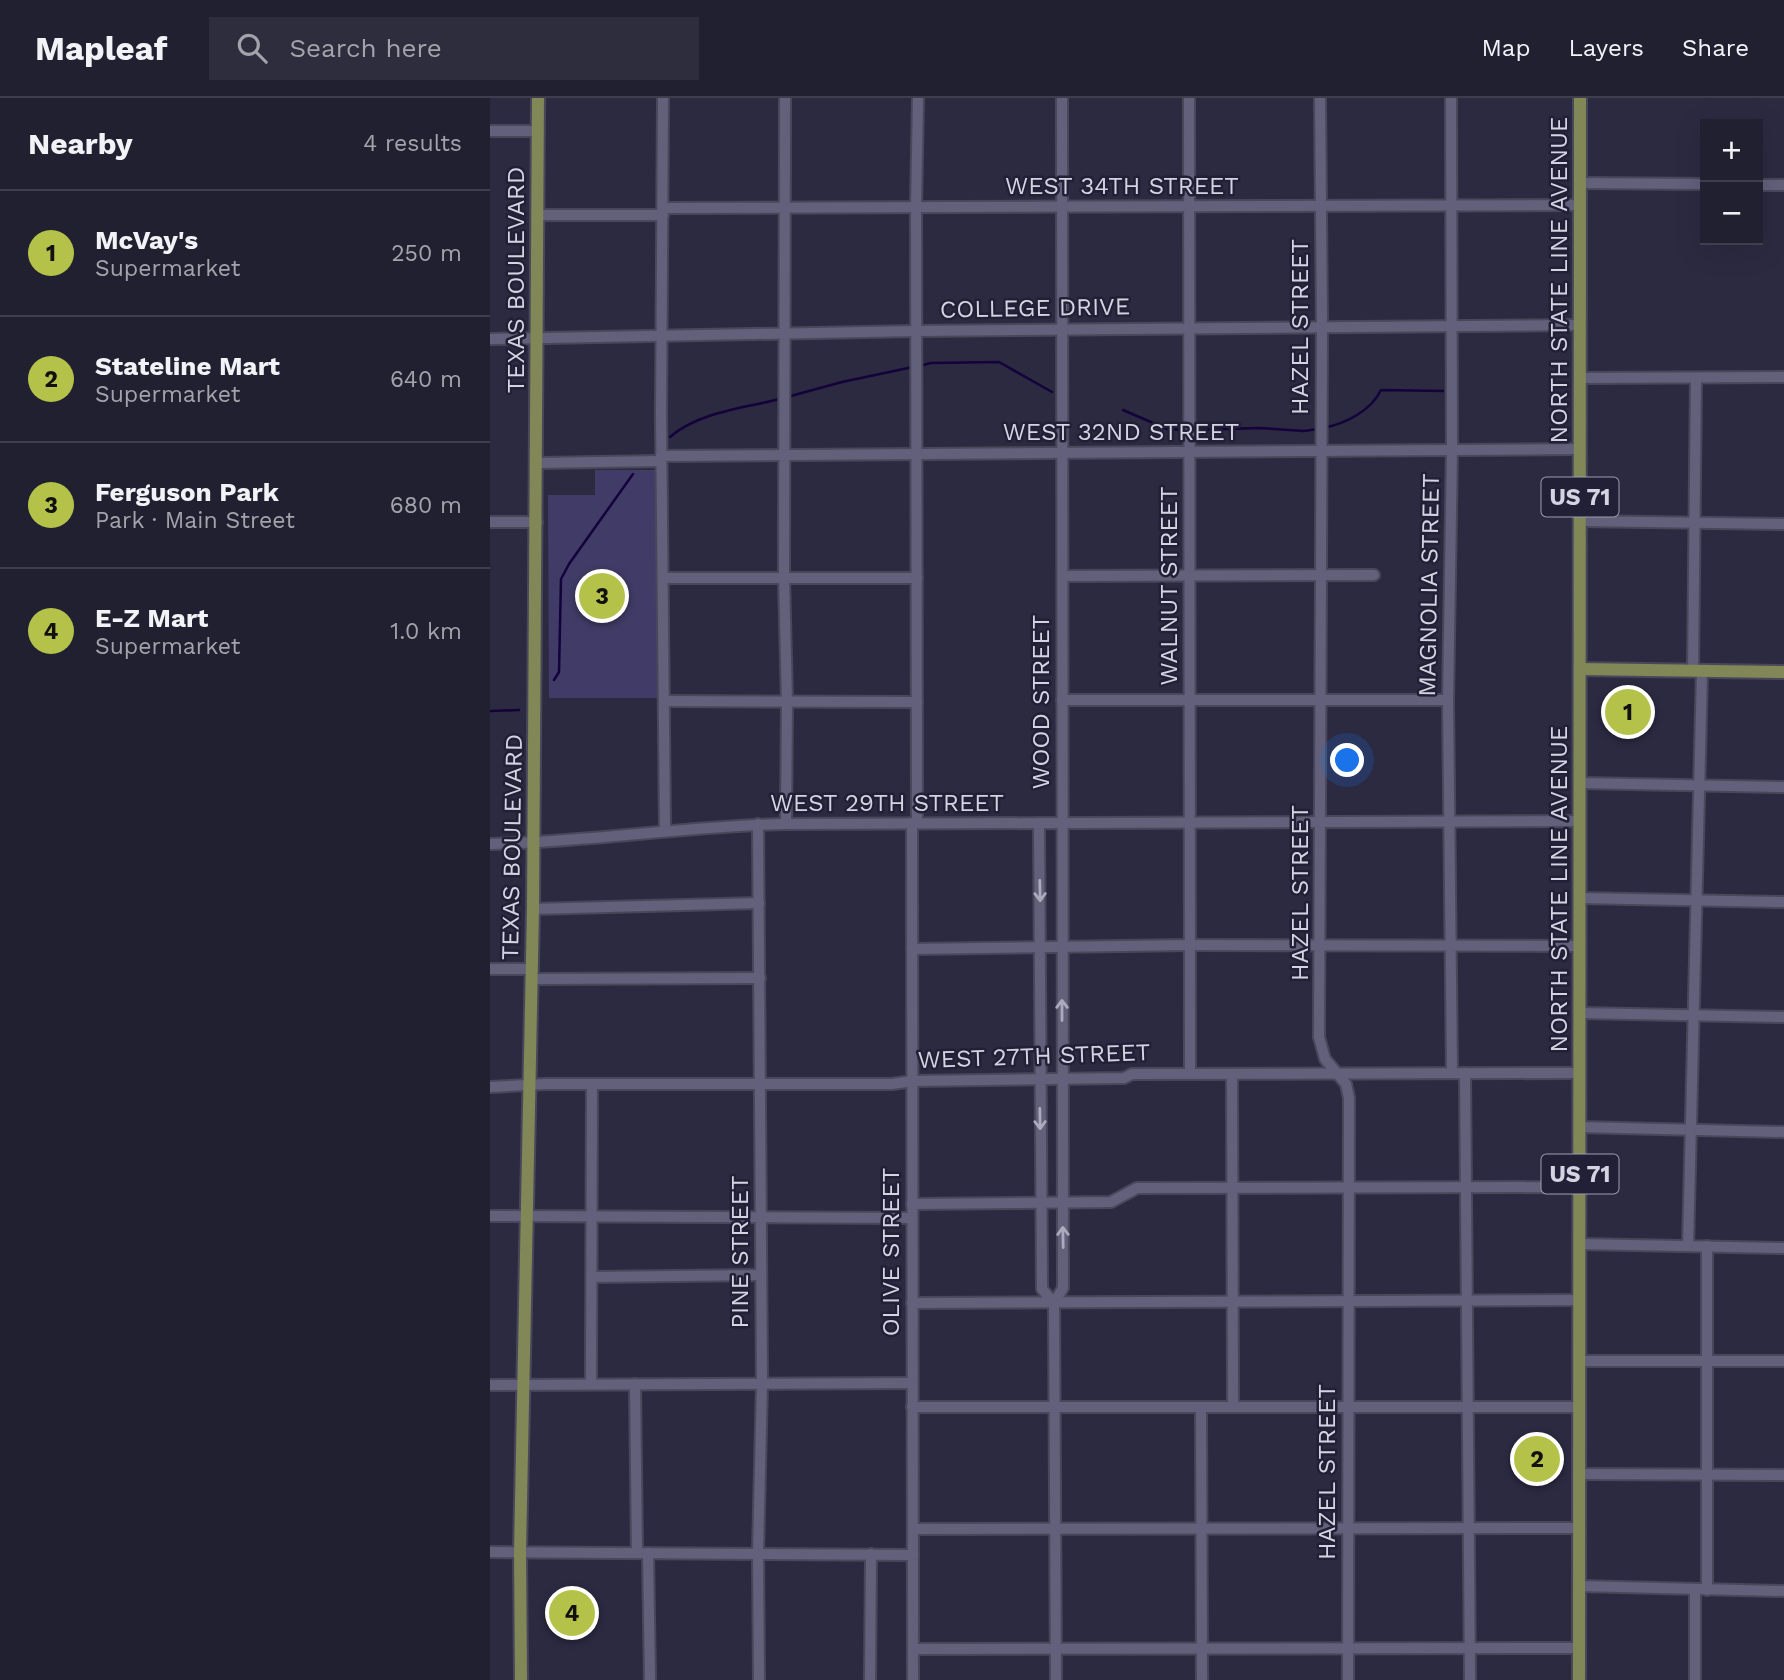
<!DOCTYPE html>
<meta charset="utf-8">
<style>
body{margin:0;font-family:"Work Sans",sans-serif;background:#2d2d3d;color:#f1f3f6}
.controls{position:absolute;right:21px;top:21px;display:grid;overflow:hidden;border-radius:0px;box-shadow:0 7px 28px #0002}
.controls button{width:63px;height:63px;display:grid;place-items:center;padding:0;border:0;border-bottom:2px solid #3e3e4d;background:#212031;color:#f1f3f6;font:35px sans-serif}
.you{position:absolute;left:858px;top:663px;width:24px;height:24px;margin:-18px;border:5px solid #fff;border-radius:50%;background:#1a73e8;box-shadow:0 0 0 10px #1a73e833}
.badge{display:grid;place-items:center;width:46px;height:46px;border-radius:50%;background:#b5c24a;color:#111;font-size:23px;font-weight:700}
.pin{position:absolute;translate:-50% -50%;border:4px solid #fff;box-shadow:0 2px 7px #0006}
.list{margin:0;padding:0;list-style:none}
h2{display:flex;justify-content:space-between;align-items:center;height:91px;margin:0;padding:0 28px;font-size:30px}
h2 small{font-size:23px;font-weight:400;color:#a2a3ab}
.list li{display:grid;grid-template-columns:46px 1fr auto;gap:21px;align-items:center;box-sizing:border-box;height:126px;padding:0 28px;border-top:2px solid #3e3e4d}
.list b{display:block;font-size:26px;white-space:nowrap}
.list p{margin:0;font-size:23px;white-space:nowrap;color:#a2a3ab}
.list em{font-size:23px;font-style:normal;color:#a2a3ab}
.icon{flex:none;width:38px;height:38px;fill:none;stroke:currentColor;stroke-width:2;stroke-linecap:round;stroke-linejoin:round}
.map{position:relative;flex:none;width:1294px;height:1582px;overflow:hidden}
header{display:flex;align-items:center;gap:42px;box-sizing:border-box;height:98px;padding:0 35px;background:#212031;border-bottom:2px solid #3e3e4d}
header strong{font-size:33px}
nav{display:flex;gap:38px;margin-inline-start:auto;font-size:24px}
.search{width:490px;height:63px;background:#2d2d3d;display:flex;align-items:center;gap:18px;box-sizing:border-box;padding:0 24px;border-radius:0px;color:#a2a3ab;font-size:26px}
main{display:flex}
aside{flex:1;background:#212031}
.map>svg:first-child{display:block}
</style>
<header>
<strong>Mapleaf</strong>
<div class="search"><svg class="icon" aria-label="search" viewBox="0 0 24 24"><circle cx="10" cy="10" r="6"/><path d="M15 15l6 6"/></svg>Search here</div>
<nav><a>Map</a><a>Layers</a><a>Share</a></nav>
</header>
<main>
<aside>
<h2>Nearby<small>4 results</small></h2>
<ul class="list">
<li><span class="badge">1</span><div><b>McVay's</b><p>Supermarket</p></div><em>250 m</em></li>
<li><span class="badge">2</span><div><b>Stateline Mart</b><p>Supermarket</p></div><em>640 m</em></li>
<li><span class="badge">3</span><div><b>Ferguson Park</b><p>Park · Main Street</p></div><em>680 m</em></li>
<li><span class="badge">4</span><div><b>E-Z Mart</b><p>Supermarket</p></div><em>1.0 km</em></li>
</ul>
</aside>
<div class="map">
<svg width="1294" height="1582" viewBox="0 0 1294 1582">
<rect width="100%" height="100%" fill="#2c2a41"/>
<!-- green -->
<path fill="#413c67" d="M105,372H166L167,600H59L58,397H105Z"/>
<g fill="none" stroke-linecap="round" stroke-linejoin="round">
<!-- stream -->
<g stroke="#14023a" stroke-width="2.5">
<path d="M429,268L441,265L509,264L562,294"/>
<path d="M297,299L352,284L423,269"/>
<path d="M633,312L677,331L695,332"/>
<path d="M834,330C856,325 881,313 891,292L953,293"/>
<path d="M702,332L769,330L814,333L828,331"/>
<path d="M180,339C209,314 254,310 290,301"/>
<path d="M64,582L69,574L71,481L79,466L143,376"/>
<path d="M0,613L29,612"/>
</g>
<!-- minor casing -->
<g stroke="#49485b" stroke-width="14">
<g id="minor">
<path d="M173,0L171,317L175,733"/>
<path d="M295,0L294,480L297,604L296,726"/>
<path d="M699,0L700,975"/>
<path d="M830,0L832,229L829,939L835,961L856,986L859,1000L858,1582"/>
<path d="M961,0L962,352L958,602L962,975"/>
<path d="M0,33H47"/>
<path d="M1090,85L1215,86"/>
<path d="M1268,87H1294"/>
<path d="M173,110L1090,107"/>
<path d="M48,117H173"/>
<path d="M0,241L426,233L1090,227"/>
<path d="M1090,280L1294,279"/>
<path d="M171,358L1090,351"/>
<path d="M47,365L171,363"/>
<path d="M1090,423L1294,426"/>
<path d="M0,424H47"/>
<path d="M573,478L884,477"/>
<path d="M173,480H427"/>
<path d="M1203,573L1206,280"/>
<path d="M572,602H958"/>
<path d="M174,603L427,604"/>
<path d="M1090,685L1294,689"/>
<path d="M422,725L423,1582"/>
<path d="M427,725L426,109L428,0"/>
<path d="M549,725L552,1191L564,1205"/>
<path d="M268,726L272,1285L268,1455L269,1582"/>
<path d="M0,746C99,744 197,728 296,726L1090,723"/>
<path d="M1090,800L1294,804"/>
<path d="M43,811L269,805"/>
<path d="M422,851L701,847L1090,848"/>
<path d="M0,871H41"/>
<path d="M41,881L270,880"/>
<path d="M1090,915L1294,919"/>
<path d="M975,975L980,1582"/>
<path d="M742,976L743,1308"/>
<path d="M0,989L55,986H402L423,983L634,980L642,976L1090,975"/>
<path d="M1090,1029L1294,1034"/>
<path d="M422,1106L621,1104L647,1090L1090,1089"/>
<path d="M0,1118L422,1120"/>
<path d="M1090,1146L1294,1150"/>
<path d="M1198,1148L1212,573"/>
<path d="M1217,1148V1492"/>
<path d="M103,1179L270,1177"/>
<path d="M422,1205L1090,1202"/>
<path d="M1090,1263H1294"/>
<path d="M101,1286L102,986"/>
<path d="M145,1286L147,1454"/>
<path d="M0,1287L422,1285"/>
<path d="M422,1309H1090"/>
<path d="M711,1309L712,1582"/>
<path d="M1090,1376L1294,1377"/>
<path d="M423,1431L1089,1430"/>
<path d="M0,1454L423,1457"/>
<path d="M158,1455L160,1582"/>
<path d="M1089,1488L1294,1493"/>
<path d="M423,1551L1089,1550"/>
<path d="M380,1582L381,1456"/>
<path d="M566,1582L564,1205L573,1190L572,0"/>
<path d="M1205,1582V1491"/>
</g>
</g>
<!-- major casing -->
<g stroke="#49485b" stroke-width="16">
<g id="major">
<path d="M1090,571L1294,574"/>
<path d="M31,1582L30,1453L43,811L48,0"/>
<path d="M1089,1582L1090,0"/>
</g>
</g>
<!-- minor -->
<use href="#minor" stroke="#62607b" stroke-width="10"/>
<!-- major -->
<use href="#major" stroke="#818756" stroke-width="12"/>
</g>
<!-- one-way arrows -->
<defs><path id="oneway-shaft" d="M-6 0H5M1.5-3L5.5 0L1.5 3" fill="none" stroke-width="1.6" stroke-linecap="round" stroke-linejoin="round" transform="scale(1.75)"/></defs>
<g stroke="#ababbe">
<use href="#oneway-shaft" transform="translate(550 793) rotate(89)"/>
<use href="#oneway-shaft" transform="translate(572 912) rotate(-90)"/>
<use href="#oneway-shaft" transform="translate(550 1021) rotate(89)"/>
<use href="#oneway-shaft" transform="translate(573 1139) rotate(-91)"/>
</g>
<g text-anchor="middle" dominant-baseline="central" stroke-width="5" stroke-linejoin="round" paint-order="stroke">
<!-- shield labels -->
<g fill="#222036" stroke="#9e9dae" stroke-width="2">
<rect x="1051.5" y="379.5" width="77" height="39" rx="5"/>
<rect x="1051.5" y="1056.5" width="77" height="39" rx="5"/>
</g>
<g font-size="23" font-weight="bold" fill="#d3d3e2">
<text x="1090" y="399">US 71</text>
<text x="1090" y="1076">US 71</text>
</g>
<!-- street labels -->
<g font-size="24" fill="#d3d3e2" stroke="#222036">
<text x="632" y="88">WEST 34TH STREET</text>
<text transform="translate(26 182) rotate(-90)">TEXAS BOULEVARD</text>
<text transform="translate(1069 182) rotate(-90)">NORTH STATE LINE AVENUE</text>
<text transform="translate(545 210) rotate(-1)">COLLEGE DRIVE</text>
<text transform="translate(810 229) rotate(-90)">HAZEL STREET</text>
<text x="631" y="334">WEST 32ND STREET</text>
<text transform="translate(939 487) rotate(-89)">MAGNOLIA STREET</text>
<text transform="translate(679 488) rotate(-90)">WALNUT STREET</text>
<text transform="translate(551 604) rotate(-90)">WOOD STREET</text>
<text x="397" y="705">WEST 29TH STREET</text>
<text transform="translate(22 749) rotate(-89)">TEXAS BOULEVARD</text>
<text transform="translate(1069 791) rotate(-90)">NORTH STATE LINE AVENUE</text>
<text transform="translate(810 795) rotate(-90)">HAZEL STREET</text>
<text transform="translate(544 958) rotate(-2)">WEST 27TH STREET</text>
<text transform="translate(250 1154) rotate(-90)">PINE STREET</text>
<text transform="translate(401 1154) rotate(-90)">OLIVE STREET</text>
<text transform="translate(837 1374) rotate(-90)">HAZEL STREET</text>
</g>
</g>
</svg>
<div class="controls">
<button>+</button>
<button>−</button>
</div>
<div class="you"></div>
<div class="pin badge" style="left:1138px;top:614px">1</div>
<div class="pin badge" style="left:1047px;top:1361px">2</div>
<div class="pin badge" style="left:112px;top:498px">3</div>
<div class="pin badge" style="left:82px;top:1515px">4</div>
</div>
</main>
